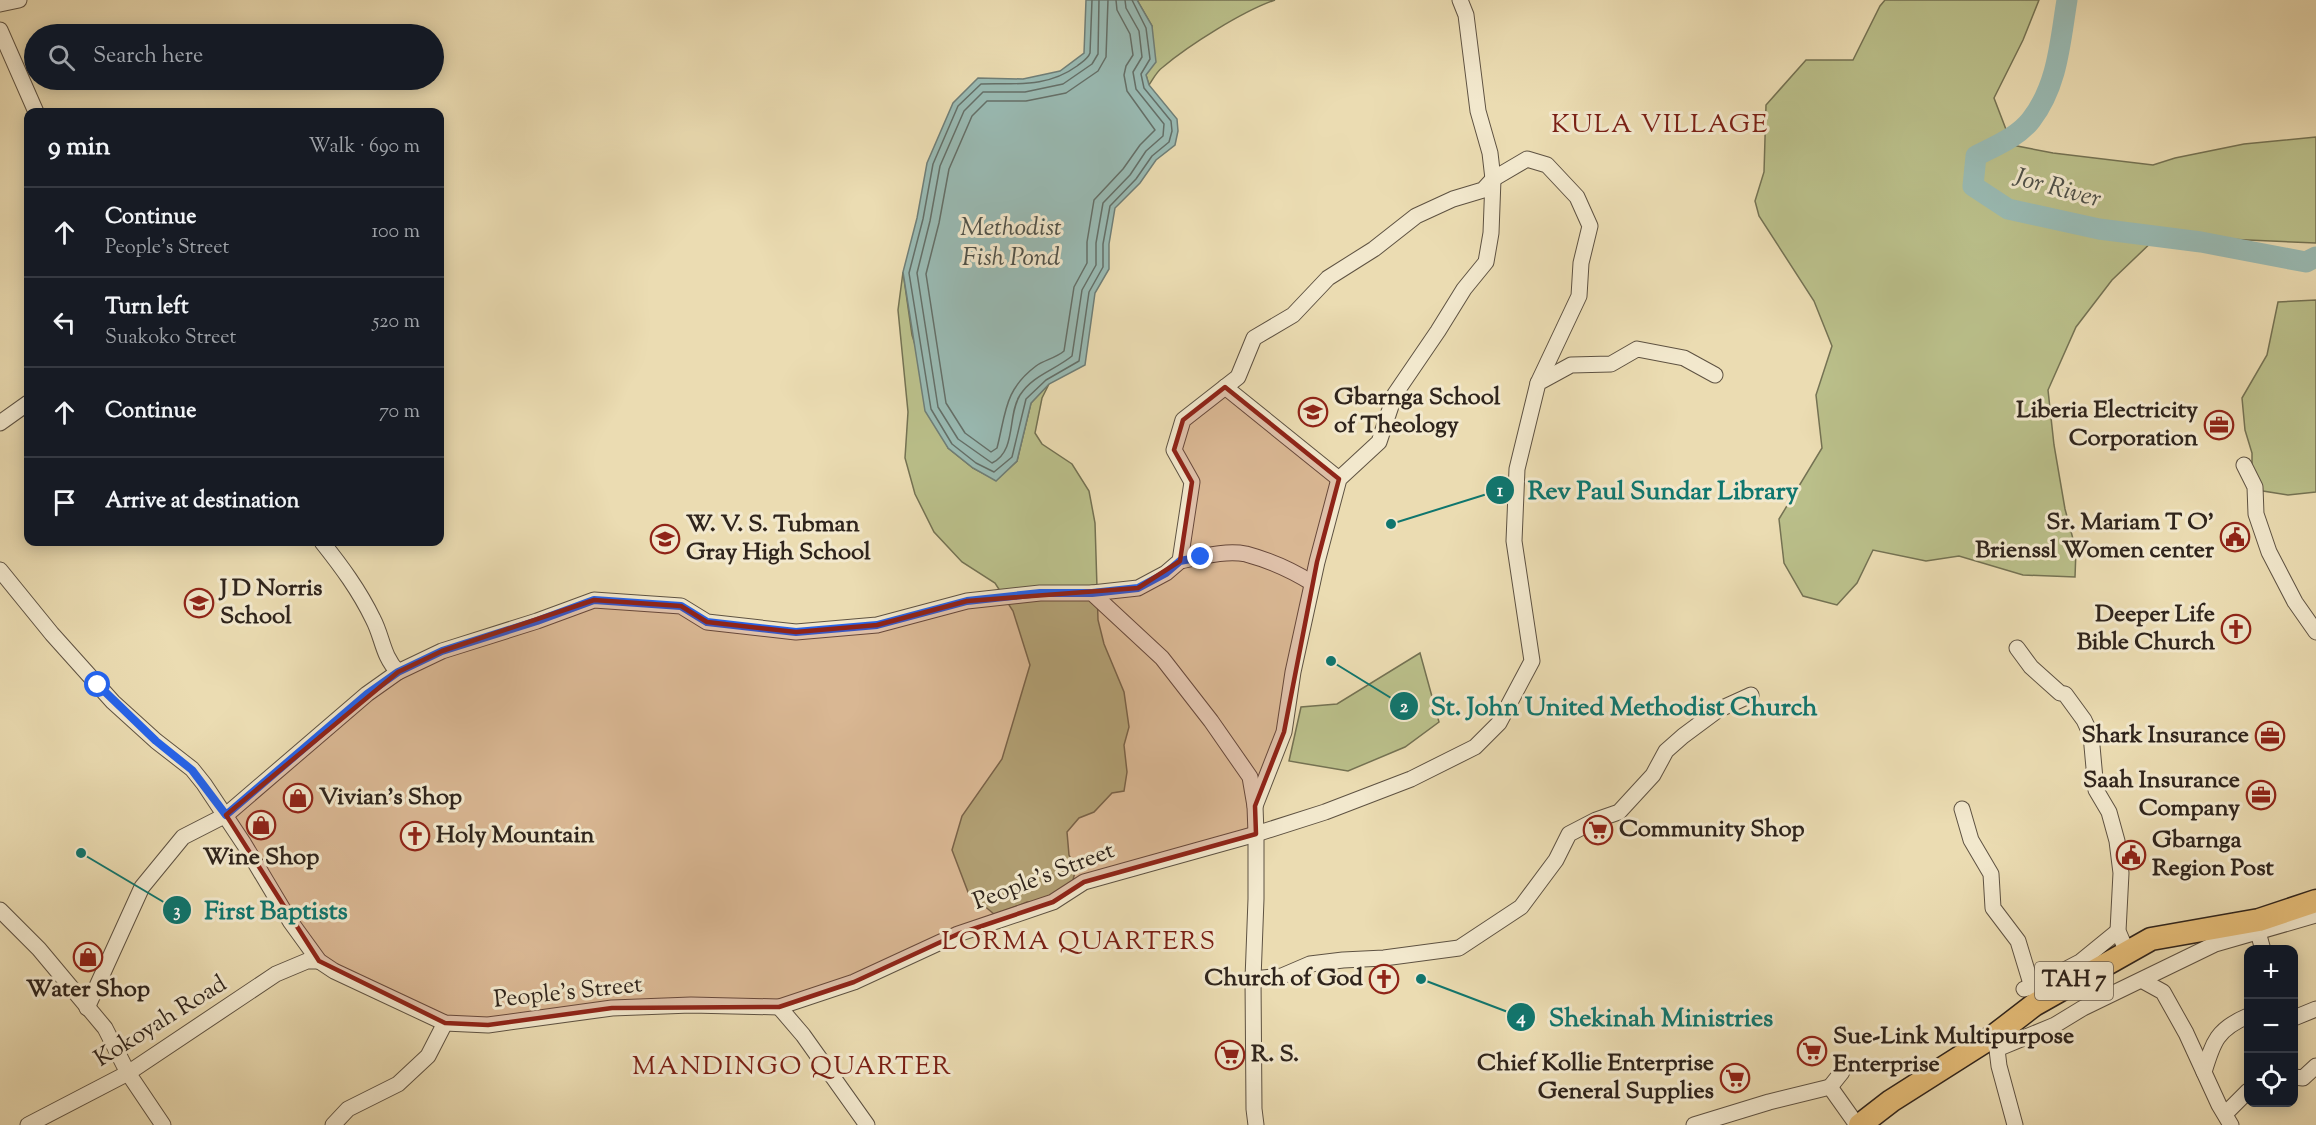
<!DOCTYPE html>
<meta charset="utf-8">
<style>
body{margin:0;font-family:"Sorts Mill Goudy",serif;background:#242831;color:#f1f3f6}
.controls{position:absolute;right:18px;bottom:18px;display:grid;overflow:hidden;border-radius:12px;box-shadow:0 3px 15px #0003}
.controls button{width:54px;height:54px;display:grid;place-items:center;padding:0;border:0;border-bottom:2px solid #363941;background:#171b24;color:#f1f3f6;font:30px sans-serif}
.stop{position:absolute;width:18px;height:18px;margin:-14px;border:4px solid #2563eb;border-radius:50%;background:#fff}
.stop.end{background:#2563eb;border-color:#fff;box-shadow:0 2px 6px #0008}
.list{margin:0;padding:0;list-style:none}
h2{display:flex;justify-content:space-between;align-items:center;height:78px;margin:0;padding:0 24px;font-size:26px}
h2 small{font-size:20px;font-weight:400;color:#9ea1a6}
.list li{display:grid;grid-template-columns:39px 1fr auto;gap:18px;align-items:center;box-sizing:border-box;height:90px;padding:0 24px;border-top:2px solid #363941}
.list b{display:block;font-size:22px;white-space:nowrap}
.list p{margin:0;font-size:20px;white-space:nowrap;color:#9ea1a6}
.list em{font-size:20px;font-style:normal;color:#9ea1a6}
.icon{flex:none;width:33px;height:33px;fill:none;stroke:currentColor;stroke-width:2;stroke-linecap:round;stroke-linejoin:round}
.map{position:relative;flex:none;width:2316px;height:1125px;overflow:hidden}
.search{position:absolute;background:#171b24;box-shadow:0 3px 15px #0003;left:24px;top:24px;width:420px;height:66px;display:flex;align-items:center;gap:15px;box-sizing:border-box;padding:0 21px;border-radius:33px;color:#9ea1a6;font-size:22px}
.panel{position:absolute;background:#171b24;box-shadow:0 3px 15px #0003;left:24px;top:108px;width:420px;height:438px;border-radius:12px}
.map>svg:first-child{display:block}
</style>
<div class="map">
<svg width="2316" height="1125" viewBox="0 0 2316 1125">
<rect width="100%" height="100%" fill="#ebdcb2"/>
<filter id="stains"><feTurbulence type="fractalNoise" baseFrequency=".00333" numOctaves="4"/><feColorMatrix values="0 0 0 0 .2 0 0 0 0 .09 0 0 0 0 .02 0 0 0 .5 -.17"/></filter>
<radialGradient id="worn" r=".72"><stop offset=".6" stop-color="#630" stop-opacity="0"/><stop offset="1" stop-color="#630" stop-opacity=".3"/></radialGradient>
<!-- green -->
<g fill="#babf8a" stroke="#747253" stroke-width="1.5">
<path d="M1137,0H1275C1243,11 1189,45 1163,67C1157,71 1153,79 1149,85L1146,75L1152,26Z"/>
<path d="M1885,0H2039L2023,40L1994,98L2012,145L2053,153L2153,165L2175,158L2244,144L2316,137V243L2158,236L2112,280L2076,327L2048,390L2054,445L2065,509L2076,550L2075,577L2023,575L1959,556L1926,561L1873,550L1857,583L1837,605L1803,596L1784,563L1779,519L1822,448L1816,395L1832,346L1814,301L1759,216L1755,201L1764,172L1766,105L1806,60H1853L1880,6Z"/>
<path d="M903,272L912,335L948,448L973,468L996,480L1017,461L1031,403L1049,384L1042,398L1035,433L1042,444L1072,464L1089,491L1095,523L1098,620L1104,644L1124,692L1129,727L1124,745L1127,772L1124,791L1112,793L1094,812L1079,818L1067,832L1069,855L1076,868L1072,884L1052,901L1027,902L995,915L968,892L952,850L962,816L1002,759L1030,665L1013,611L995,583L962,562L934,532L915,494L905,458L908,412L898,310Z"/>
<path d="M2316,300V492L2288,495L2263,491L2252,477V453L2245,430L2242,398L2267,355L2278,302Z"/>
<path d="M1420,653L1439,722L1405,747L1348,771L1289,761L1301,707L1337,704Z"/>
</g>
<!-- water -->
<path fill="#99bab3" stroke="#6f7e77" stroke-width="1.5" d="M1086,0H1137L1152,26L1156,62L1146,75L1149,85L1177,119L1178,131L1175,145L1156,160L1140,183L1115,208L1109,244V269L1095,293L1085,365L1049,384L1031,403L1017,461L996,481L973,468L948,448L925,411L903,272L917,218L927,163L953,103L978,78L1023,79L1060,71L1084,53Z"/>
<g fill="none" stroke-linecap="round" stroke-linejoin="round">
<!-- shore -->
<g stroke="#646f68" stroke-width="1.5">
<path d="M1092,0L1090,53C1088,59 1082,62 1077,66C1047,88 1015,83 981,84L958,106L933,164L923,219L909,273L931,409L952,444L976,463L994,472L1012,457L1026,399L1046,380L1079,361L1089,292L1103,267V244L1110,206L1136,179L1152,156L1169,142L1172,131L1171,121L1144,88L1141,74L1150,59L1146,28L1132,0"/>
<path d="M1099,0L1098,54L1092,64L1063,84L1025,92H983L964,111L940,166L930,221L917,273L938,407L958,439L992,463C1017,451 1007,415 1020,395C1033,375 1055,370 1072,356L1082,290L1096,265V243L1103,203L1130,175L1146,151L1163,136L1164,124L1136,89L1133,72L1142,57L1139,31L1126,8L1125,0"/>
<path d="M1108,0L1106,57L1098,71L1066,93L1026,101H987L972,116L949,169L939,223L926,274L946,403L965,433L991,452L997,448C1006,413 1004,390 1036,366C1044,360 1056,358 1064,351L1074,287L1087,263V242L1094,200L1123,169L1140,145L1155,130L1127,91L1124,75L1126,66L1133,55L1130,34L1117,10L1116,0"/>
</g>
<!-- river -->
<path stroke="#99bab3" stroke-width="21" d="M2067,0C2060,42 2058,85 2031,120C2018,137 1995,146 1976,156L1973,186L2008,209L2099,229L2201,242L2306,262L2316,257"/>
<!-- minor casing -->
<g stroke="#5e5242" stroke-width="17">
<g id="minor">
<path d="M0,4L19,0"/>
<path d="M0,30L36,112"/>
<path d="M1225,387L1339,479"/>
<path d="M0,423L28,403"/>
<path d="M2244,465L2255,487L2256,514L2269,552L2295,602L2316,632"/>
<path d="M322,542C341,566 359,590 373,619C383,638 382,655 398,672"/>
<path d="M1180,561C1201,557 1225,550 1246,554C1268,560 1293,571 1312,583"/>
<path d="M0,570L52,634L113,702L156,741L192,769L204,784L244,844L290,921L319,961L334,971L445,1023L488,1025L612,1008L691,1005L779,1007L854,982L958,934L1053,902L1084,882L1256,834L1325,812L1411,779L1475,747L1499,723L1532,661L1514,541L1517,469L1538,383L1571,365L1611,364L1637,349L1684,358L1715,375"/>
<path d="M1092,593L1138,588L1166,573L1180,561L1192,482L1174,450L1183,420L1238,377L1254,338L1293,315L1328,278L1374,249L1416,216L1453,199L1483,190L1493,179L1527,159L1547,165L1577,197L1590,226L1581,263L1579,296L1538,383"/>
<path d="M2017,648L2031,667L2060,693L2065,694L2084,720L2091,735L2096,790L2109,812L2117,841L2121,873L2118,931L2127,952"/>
<path d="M1255,806L1284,732L1293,672L1317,562L1339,479L1379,442L1395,394L1438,331L1464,289L1486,262L1491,233L1493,179L1490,153L1478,111L1466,15L1460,0"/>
<path d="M1962,809L1971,840L1991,874L1993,908L2018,941L2032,987"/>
<path d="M0,910L39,949L105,1028L128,1073L163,1125"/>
<path d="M2258,932L2263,950"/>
<path d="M1253,979L1282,976L1310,964L1343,960L1384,958L1459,948L1521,907L1556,860L1569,834L1596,820L1619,812L1653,775L1666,751L1683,736L1718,710L1751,695"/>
<path d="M2143,981L2163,992L2186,1033L2219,1105L2231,1125"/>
<path d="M2024,989L2032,987L2080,962L2118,931"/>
<path d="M779,1007L803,1035L867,1125"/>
<path d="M87,1008L142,887L183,837L226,815L367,694L398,672L442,651L537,621L594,600L681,606L707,622L796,632L877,625L967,601L1040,593H1092L1162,658L1211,721L1250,777L1255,806L1256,834V899L1253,979L1254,1109L1256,1125"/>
<path d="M2294,1018L2316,1009"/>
<path d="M1996,1041L1999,1066L2015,1125"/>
<path d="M1997,1049L2055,1025L2083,1008L2215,944L2316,915"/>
<path d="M2204,1072C2213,1042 2217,1029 2248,1016"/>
<path d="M2294,1077L2303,1078L2316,1066"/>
<path d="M1830,1087L1842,1072"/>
<path d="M2225,1114L2248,1091"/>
<path d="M28,1125L128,1073L276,974L307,961H319"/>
<path d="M333,1125L348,1109L398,1084L428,1056L445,1023"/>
<path d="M1694,1125L1769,1102L1830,1087L1857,1125"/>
</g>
</g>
<!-- highway casing -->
<g stroke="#2f241c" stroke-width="25">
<path id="highway" d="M1860,1125L1891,1101L1995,1035L2034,1005L2151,939L2259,920L2316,901"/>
</g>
<!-- minor -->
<use href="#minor" stroke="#f2e8cd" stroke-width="15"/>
<!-- highway -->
<use href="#highway" stroke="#e6be79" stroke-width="22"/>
</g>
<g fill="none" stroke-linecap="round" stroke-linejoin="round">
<!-- route -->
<path stroke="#2563eb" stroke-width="8" d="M98,685L156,741L192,770L226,815L367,694L398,672L442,651L537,621L594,600L681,606L707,622L796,632L877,625L967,601L1040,593H1092L1138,588L1166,573L1180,561L1201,557"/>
</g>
<!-- marked area -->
<path fill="#8f2418" fill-opacity="0.2" stroke="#8f2418" stroke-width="4.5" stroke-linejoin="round" d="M1225,387L1339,479L1317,562L1284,732L1255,806L1256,834L1084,882L1053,902L958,934L854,982L779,1007L612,1008L488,1025L445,1023L319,961L226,815L398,672L442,651L594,600L681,606L707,622L796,632L877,625L967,601L1138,588L1180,561L1192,482L1174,450L1183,420Z"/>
<!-- icons -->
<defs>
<g id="university-ring" transform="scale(1.5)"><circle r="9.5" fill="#f2e8cd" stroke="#8f2418" stroke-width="1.5"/><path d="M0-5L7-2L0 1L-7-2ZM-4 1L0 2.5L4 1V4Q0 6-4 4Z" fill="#8f2418"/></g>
<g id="office-ring" transform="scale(1.5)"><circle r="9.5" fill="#f2e8cd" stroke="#8f2418" stroke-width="1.5"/><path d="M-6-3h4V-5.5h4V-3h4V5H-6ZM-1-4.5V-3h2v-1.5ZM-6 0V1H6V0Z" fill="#8f2418"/></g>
<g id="civic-ring" transform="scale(1.5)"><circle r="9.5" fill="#f2e8cd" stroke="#8f2418" stroke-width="1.5"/><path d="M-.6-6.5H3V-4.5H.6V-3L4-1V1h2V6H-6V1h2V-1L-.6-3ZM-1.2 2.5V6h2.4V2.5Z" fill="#8f2418"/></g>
<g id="school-ring" transform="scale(1.5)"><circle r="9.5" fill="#f2e8cd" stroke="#8f2418" stroke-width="1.5"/><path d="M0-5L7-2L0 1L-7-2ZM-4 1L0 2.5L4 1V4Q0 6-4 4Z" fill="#8f2418"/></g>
<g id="church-ring" transform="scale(1.5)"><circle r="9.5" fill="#f2e8cd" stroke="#8f2418" stroke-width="1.5"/><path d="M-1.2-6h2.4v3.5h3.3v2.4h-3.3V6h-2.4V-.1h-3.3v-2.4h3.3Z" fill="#8f2418"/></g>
<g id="shop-ring" transform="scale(1.5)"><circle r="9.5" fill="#f2e8cd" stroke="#8f2418" stroke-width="1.5"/><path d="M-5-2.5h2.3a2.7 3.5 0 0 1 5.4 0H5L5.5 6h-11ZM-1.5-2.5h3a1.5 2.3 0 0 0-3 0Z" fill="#8f2418"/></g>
<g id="supermarket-ring" transform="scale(1.5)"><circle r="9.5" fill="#f2e8cd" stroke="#8f2418" stroke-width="1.5"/><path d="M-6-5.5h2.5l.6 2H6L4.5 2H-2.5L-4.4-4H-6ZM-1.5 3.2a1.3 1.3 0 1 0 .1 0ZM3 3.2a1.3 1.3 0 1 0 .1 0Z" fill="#8f2418"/></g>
</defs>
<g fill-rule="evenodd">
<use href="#university-ring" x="1313" y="412"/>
<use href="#office-ring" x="2219" y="425"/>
<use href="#civic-ring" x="2235" y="537"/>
<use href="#school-ring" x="665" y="539"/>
<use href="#school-ring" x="199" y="603"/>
<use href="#church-ring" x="2236" y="629"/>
<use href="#office-ring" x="2270" y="736"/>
<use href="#office-ring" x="2261" y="795"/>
<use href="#shop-ring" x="298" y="798"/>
<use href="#shop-ring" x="261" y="825"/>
<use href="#supermarket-ring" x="1598" y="830"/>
<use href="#church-ring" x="415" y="836"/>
<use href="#civic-ring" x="2131" y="855"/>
<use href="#shop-ring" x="88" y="957"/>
<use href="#church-ring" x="1384" y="979"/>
<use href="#supermarket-ring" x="1812" y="1051"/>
<use href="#supermarket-ring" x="1230" y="1055"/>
<use href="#supermarket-ring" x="1735" y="1078"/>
</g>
<g text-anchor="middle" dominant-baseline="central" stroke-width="6" stroke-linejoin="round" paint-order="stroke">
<!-- shield labels -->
<rect fill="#f2e8cd" stroke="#6a5f51" stroke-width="1.5" x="2035" y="962" width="78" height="38" rx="4.5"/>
<g font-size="22" font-weight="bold" fill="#2f241c">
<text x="2074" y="981">TAH 7</text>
</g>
<!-- poi labels -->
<g font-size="24" font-weight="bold" fill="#2f241c" stroke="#f2e8cd" text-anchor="start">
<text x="1334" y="398">Gbarnga School<tspan x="1334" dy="28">of Theology</tspan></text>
<text x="2198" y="411" text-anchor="end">Liberia Electricity<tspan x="2198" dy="28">Corporation</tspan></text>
<text x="2214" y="523" text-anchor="end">Sr. Mariam T O'<tspan x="2214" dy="28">Brienssl Women center</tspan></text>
<text x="686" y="525">W. V. S. Tubman<tspan x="686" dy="28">Gray High School</tspan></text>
<text x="220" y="589">J D Norris<tspan x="220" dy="28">School</tspan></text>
<text x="2215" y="615" text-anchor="end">Deeper Life<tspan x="2215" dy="28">Bible Church</tspan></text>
<text x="2249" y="736" text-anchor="end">Shark Insurance</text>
<text x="2240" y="781" text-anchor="end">Saah Insurance<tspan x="2240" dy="28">Company</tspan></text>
<text x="319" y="798">Vivian's Shop</text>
<text x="1619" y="830">Community Shop</text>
<text x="436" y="836">Holy Mountain</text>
<text x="2152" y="841">Gbarnga<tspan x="2152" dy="28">Region Post</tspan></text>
<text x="261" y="858" text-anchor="middle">Wine Shop</text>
<text x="1363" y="979" text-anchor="end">Church of God</text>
<text x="88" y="990" text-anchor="middle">Water Shop</text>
<text x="1833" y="1037">Sue-Link Multipurpose<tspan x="1833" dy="28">Enterprise</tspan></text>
<text x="1251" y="1055">R. S.</text>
<text x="1714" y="1064" text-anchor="end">Chief Kollie Enterprise<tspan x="1714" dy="28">General Supplies</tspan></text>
</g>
<!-- street labels -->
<g font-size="24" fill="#2f241c" stroke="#f2e8cd">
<text transform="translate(1044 877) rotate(-21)">People's Street</text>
<text transform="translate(568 993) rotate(-6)">People's Street</text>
<text transform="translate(161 1022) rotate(-32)">Kokoyah Road</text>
</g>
<!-- neighbourhood labels -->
<g font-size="26" letter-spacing="1.5" fill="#7a1f14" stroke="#f2e8cd">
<text x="1660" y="125">KULA VILLAGE</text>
<text x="1079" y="942">LORMA QUARTERS</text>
<text x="792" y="1067">MANDINGO QUARTER</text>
</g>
<!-- water labels -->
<g font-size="26" font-style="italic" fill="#4f5149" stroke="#f2e8cd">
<text transform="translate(2057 189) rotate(15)">Jor River</text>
<text x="1011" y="228">Methodist<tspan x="1011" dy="30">Fish Pond</tspan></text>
</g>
</g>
<!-- callouts -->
<path fill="none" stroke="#0f766e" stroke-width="2" d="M1391 524L1500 490M1331 661L1404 706M81 853L177 910M1421 979L1521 1017"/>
<g fill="#0f766e" stroke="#f2e8cd" stroke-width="2">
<circle cx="1391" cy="524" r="6"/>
<circle cx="1331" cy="661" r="6"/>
<circle cx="81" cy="853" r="6"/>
<circle cx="1421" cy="979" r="6"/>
<circle cx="1500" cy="490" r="15"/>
<circle cx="1404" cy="706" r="15"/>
<circle cx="177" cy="910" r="15"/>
<circle cx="1521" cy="1017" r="15"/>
</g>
<g font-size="18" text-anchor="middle" font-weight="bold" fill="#fff">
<text x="1500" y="496">1</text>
<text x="1404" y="712">2</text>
<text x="177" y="916">3</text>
<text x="1521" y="1023">4</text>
</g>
<g font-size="26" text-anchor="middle" font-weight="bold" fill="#0f766e" stroke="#f2e8cd" stroke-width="6" stroke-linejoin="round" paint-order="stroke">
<text x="1663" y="499">Rev Paul Sundar Library</text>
<text x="1624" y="715">St. John United Methodist Church</text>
<text x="276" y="919">First Baptists</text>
<text x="1661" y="1026">Shekinah Ministries</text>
</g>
<rect width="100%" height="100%" filter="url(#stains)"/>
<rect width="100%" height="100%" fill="url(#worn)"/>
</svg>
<div class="controls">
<button>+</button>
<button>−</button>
<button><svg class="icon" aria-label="locate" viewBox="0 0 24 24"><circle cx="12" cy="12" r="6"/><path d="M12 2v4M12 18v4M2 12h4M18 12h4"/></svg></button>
</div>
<div class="stop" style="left:98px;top:685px"></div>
<div class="stop end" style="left:1201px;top:557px"></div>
<div class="search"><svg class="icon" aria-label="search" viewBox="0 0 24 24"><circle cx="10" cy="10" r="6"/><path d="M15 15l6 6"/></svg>Search here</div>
<section class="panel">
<h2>9 min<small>Walk · 690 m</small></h2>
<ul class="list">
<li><svg class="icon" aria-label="ahead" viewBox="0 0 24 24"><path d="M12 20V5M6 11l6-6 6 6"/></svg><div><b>Continue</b><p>People's Street</p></div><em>100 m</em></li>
<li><svg class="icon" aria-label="left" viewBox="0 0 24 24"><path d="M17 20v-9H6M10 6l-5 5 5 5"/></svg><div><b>Turn left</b><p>Suakoko Street</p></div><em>520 m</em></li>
<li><svg class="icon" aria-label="ahead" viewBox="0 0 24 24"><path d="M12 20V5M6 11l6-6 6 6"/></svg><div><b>Continue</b></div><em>70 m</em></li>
<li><svg class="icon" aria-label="arrive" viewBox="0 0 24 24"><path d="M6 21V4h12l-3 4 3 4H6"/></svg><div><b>Arrive at destination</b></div></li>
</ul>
</section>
</div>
